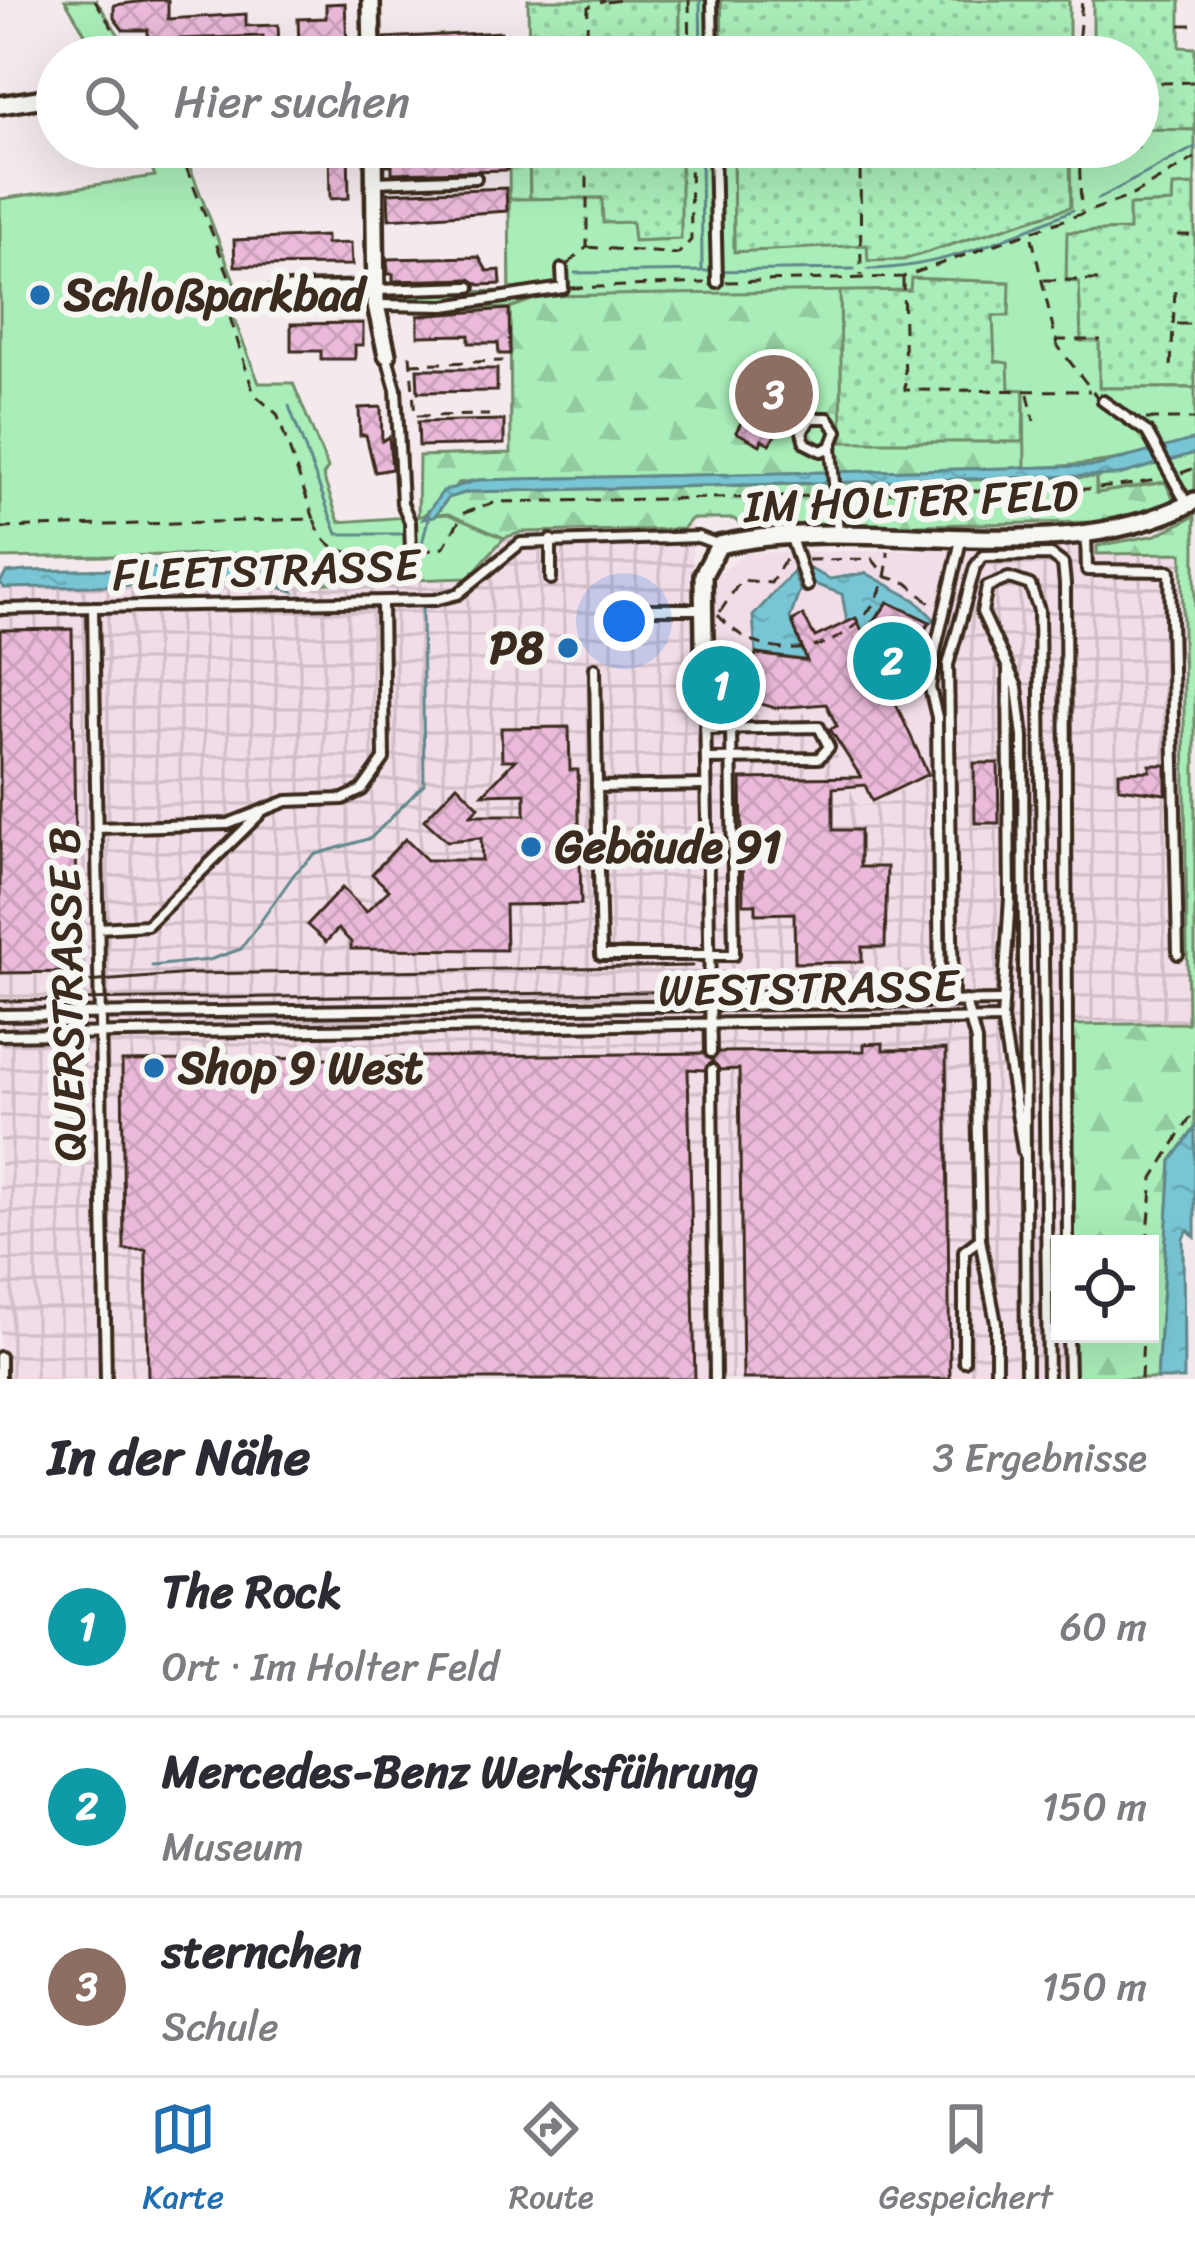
<!DOCTYPE html>
<html lang="de">
<meta charset="utf-8">
<style>
body{margin:0;font-family:Sriracha,sans-serif;background:#f2f2f3;color:#2b2b33}
.controls{position:absolute;right:36px;bottom:36px;display:grid;overflow:hidden;border-radius:0px;box-shadow:0 12px 48px #0002}
.controls button{width:108px;height:108px;display:grid;place-items:center;padding:0;border:0;border-bottom:3px solid #e1e1e2;background:#fff;color:#2b2b33;font:60px sans-serif}
.you{position:absolute;left:624px;top:621px;width:42px;height:42px;margin:-30px;border:9px solid #fff;border-radius:50%;background:#1a73e8;box-shadow:0 0 0 18px #1a73e833}
.badge{display:grid;place-items:center;width:78px;height:78px;border-radius:50%;background:#1f6fb2;color:#fff;font-size:39px;font-weight:700}
.pin{position:absolute;translate:-50% -50%;border:6px solid #fff;box-shadow:0 3px 12px #0006}
.list{margin:0;padding:0;list-style:none}
h2{display:flex;justify-content:space-between;align-items:center;height:156px;margin:0;padding:0 48px;font-size:51px}
h2 small{font-size:39px;font-weight:400;color:#7c7c81}
.list li{display:grid;grid-template-columns:78px 1fr auto;gap:36px;align-items:center;box-sizing:border-box;height:180px;padding:0 48px;border-top:3px solid #e1e1e2}
.list b{display:block;font-size:45px;white-space:nowrap}
.list p{margin:0;font-size:39px;white-space:nowrap;color:#7c7c81}
.list em{font-size:39px;font-style:normal;color:#7c7c81}
.icon{flex:none;width:66px;height:66px;fill:none;stroke:currentColor;stroke-width:2;stroke-linecap:round;stroke-linejoin:round}
.map{position:relative;flex:none;width:1195px;height:1379px;overflow:hidden}
.search{position:absolute;background:#fff;box-shadow:0 12px 48px #0002;left:36px;right:36px;top:36px;height:132px;display:flex;align-items:center;gap:30px;box-sizing:border-box;padding:0 42px;border-radius:66px;color:#7c7c81;font-size:45px}
.sheet{height:696px;background:#fff}
nav{display:flex;justify-content:space-around;align-items:center;box-sizing:border-box;height:168px;border-top:3px solid #e1e1e2;background:#fff;font-size:33px;color:#7c7c81}
nav a{display:grid;justify-items:center;gap:6px}
nav .on{color:#1f6fb2}
.map>svg:first-child{display:block}
</style>
<div class="map">
<svg width="1195" height="1379" viewBox="0 0 1195 1379">
<defs>
<pattern id="industrial-grid" width="8" height="8" patternUnits="userSpaceOnUse" patternTransform="scale(3)"><rect width="8" height="8" fill="#f1dce7"/><path d="M0 4h8M4 0v8" fill="none" stroke="#d0bdc6"/></pattern>
<pattern id="grass-dots" width="8" height="8" patternUnits="userSpaceOnUse" patternTransform="scale(3)"><rect width="8" height="8" fill="#a9edb8"/><path d="M2 2h.1M6 6h.1" fill="none" stroke="#92cb9e" stroke-width="1.8" stroke-linecap="round"/></pattern>
<pattern id="forest-firs" width="22" height="20" patternUnits="userSpaceOnUse" patternTransform="scale(3)"><rect width="22" height="20" fill="#a9edb8"/><path d="M5 1l3.5 6h-7zM16 11l3.5 6h-7z" fill="#92cb9e"/></pattern>
<pattern id="water-ripples" width="26" height="14" patternUnits="userSpaceOnUse" patternTransform="scale(3)"><rect width="26" height="14" fill="#78c6d5"/><path d="M2 4q2-2 4 0t4 0M15 11q2-2 4 0t4 0" fill="none" stroke="#69aab6"/></pattern>
<pattern id="building-cross-hatch" width="8" height="8" patternUnits="userSpaceOnUse" patternTransform="scale(3)"><rect width="8" height="8" fill="#ebbada"/><path d="M0 0l8 8M0 8l8-8" fill="none" stroke="#caa0bb"/></pattern>
</defs>
<rect width="100%" height="100%" fill="#f4eaed"/>
<filter id="ink" filterUnits="userSpaceOnUse"><feTurbulence type="fractalNoise" baseFrequency=".00833" numOctaves="2"/><feDisplacementMap in="SourceGraphic" scale="24" xChannelSelector="R" yChannelSelector="G"/><feConvolveMatrix kernelMatrix="1 2 1 2 8 2 1 2 1" color-interpolation-filters="sRGB"/></filter>
<g filter="url(#ink)">
<!-- built -->
<path fill="#f1dce7" d="M975,549L943,656V771L869,805H858L824,721L816,720L814,713L715,716L714,579L745,553Z"/>
<!-- industrial -->
<path fill="url(#industrial-grid)" d="M691,519L698,716L814,713L816,720L824,721L857,805H869L943,771V655L975,549L1097,546L1098,554L1182,552L1188,1024L1073,1026L1074,1244H1060V1334H1074V1379H0V587L457,581L468,578L504,538L522,532L683,529Z"/>
<!-- grass -->
<g fill="url(#grass-dots)" stroke="#728c6b" stroke-width="3">
<path d="M528,0H680V57H529Z"/>
<path d="M721,0H1069V57H722Z"/>
<path d="M1093,0H1180V47L1195,48V130L1138,129V57H1093Z"/>
<path d="M529,147H681L682,239L633,241L602,223L601,198L530,199Z"/>
<path d="M733,147H1070L1071,207L903,260L867,261V246L734,252Z"/>
<path d="M1195,185V388H1099V342L1081,341L1079,283L1066,282V232L1128,230L1129,205L1172,203V186Z"/>
<path d="M910,278L1011,282L1009,316H994L996,361L1008,362L1024,389V442L841,443L840,290H909Z"/>
</g>
<!-- forest -->
<g fill="url(#forest-firs)" stroke="#728c6b" stroke-width="3">
<path d="M509,147H529L531,296L840,290L842,442H1023L1024,389L1195,388L1096,466L478,480L459,483L418,520L419,456L511,453Z"/>
<path d="M1096,477V493L1166,482L1175,501L1128,518L1097,522L745,528L734,519H691L683,529L522,532L504,538L448,514L434,517L448,498L468,492Z"/>
<path d="M1195,516V1128L1171,1161L1157,1379H1074V1334H1150V1244H1074L1073,1025L1188,1023L1182,553L1097,554V546L1156,535Z"/>
</g>
<!-- park -->
<g fill="#a9edb8" stroke="#728c6b" stroke-width="3">
<path d="M65,0H96L133,57H99Z"/>
<path d="M680,0H721L722,57H680Z"/>
<path d="M1138,129L1195,130V185L1173,186L1172,203L1129,205V230L1067,232L1066,281L1079,282L1081,341H1099V388H1195V439C1137,459 1086,466 1025,468L1024,390L1009,389L1008,363L995,361L993,316H1009L1010,282L911,278L910,290L543,296L510,308L388,309L387,293L510,291L509,199L602,198L603,223L632,222L634,241L681,239V147H733L734,252L867,245L868,261L903,260L1071,207L1070,147H1138Z"/>
<path d="M143,147H182L235,283L234,319L259,383H293L328,468L323,476L339,522L448,514L504,538L468,578L301,584L278,553L0,558V199L155,176Z"/>
<path d="M1195,453V492L1175,501L1165,482L1097,493L1096,477Z"/>
</g>
<!-- water -->
<g fill="url(#water-ripples)" stroke="#60888c" stroke-width="3">
<path d="M1195,439V453L1119,475L468,492L448,498L434,517L423,519L443,491L478,480L1096,466Z"/>
<path d="M261,566L281,574L293,591L262,582L5,588L0,583L6,573L26,571Z"/>
<path d="M804,566L830,579L866,573L915,600L935,620L930,622L888,602L863,634L847,622L842,594L814,584Z"/>
<path d="M793,572L800,590L790,618L810,650L806,660L756,654L753,616Z"/>
<path d="M1195,1128V1237L1188,1230L1183,1238L1184,1379H1157L1171,1161Z"/>
</g>
<g fill="none" stroke-linecap="round" stroke-linejoin="round">
<!-- stream -->
<g stroke="#60888c" stroke-width="3">
<path d="M700,0L701,57"/>
<path d="M701,147L702,270"/>
<path d="M1098,199L1195,147"/>
<path d="M868,269C939,269 1009,238 1073,210"/>
<path d="M575,273L854,269"/>
<path d="M289,406L337,534H406"/>
<path d="M421,548L429,515"/>
<path d="M152,966L209,960L241,949L295,873L314,855L371,838L424,784L422,607"/>
</g>
</g>
<!-- building -->
<g fill="url(#building-cross-hatch)" stroke="#3b2a1e" stroke-width="3">
<path d="M153,0H168V19L246,14V26L278,25L279,46H263V36L148,40V30H123L114,18V5Z"/>
<path d="M345,3L347,44L299,46L298,19L326,18V4Z"/>
<path d="M501,32V55L385,56V38Z"/>
<path d="M329,147H348L349,198L330,199Z"/>
<path d="M479,148V155L507,154V170L392,173V165H386V149Z"/>
<path d="M506,188L507,211L389,219L388,193Z"/>
<path d="M326,236V244L351,243L352,265L235,266L234,240Z"/>
<path d="M479,257L487,271L500,270L501,284L480,285L470,279L393,281V274H388L387,259Z"/>
<path d="M509,309L510,354H499L498,343H469V335L418,336V316Z"/>
<path d="M363,323V345H355V359H321V351H291V324Z"/>
<path d="M776,358L807,375L802,385L806,387L791,422L785,419L770,444L762,440L760,445L736,432Z"/>
<path d="M417,369H497V391L418,392Z"/>
<path d="M381,407L382,441L389,437L392,469L375,472L366,435H360L359,408Z"/>
<path d="M504,420V444L419,446L418,422Z"/>
<path d="M888,602L930,622L903,660L909,665L887,684L928,774L872,801L865,785L833,788V830H860V867H887L885,947H862V962L795,963L794,913L756,914V904H743L741,779L861,777L830,729L837,726L826,704L776,708L740,699L756,654L807,661L792,621L803,615L815,637L856,618L864,635Z"/>
<path d="M72,629L77,972L0,973V630Z"/>
<path d="M569,727L570,770H578L581,904L505,905L506,950L351,949V942L338,929L326,942L307,925L342,888L366,912L389,890L372,874L405,839L427,860H482L481,838L447,841L424,820L457,785L479,807L471,815H525V793L483,794L515,760H502L501,728Z"/>
<path d="M974,763H998L999,823H975Z"/>
<path d="M1150,765H1166V794L1119,788V772L1150,771Z"/>
<path d="M883,1043V1050L946,1049L950,1379H743L739,1069L720,1070L713,1062L704,1070L688,1069L695,1379H148L146,1250H124L122,1061L703,1053L712,1060L719,1052L864,1051V1044Z"/>
</g>
<g fill="none" stroke-linecap="round" stroke-linejoin="round">
<!-- service casing -->
<g stroke="#3b2a1e" stroke-width="16">
<g id="service">
<path d="M712,0L713,57"/>
<path d="M714,147L717,282"/>
<path d="M376,182L476,178"/>
<path d="M377,290L470,287"/>
<path d="M377,305L445,306L563,288L562,269"/>
<path d="M387,357L396,389L402,503L410,522L411,552"/>
<path d="M1103,401L1147,432L1187,504"/>
<path d="M831,447L821,451L805,443L802,432L811,418H828L837,431L831,447L838,532"/>
<path d="M1086,535L1087,570L1170,571L1178,954"/>
<path d="M791,538L807,586"/>
<path d="M551,540V579"/>
<path d="M93,607L106,1379"/>
<path d="M0,609L435,600L458,594L521,543L698,537L717,544"/>
<path d="M634,609H702"/>
<path d="M595,668L597,787"/>
<path d="M1008,670L1010,898L1002,1019L1023,1151"/>
<path d="M705,708L711,1052"/>
<path d="M705,729L819,727L829,747L819,758L706,759"/>
<path d="M706,785L597,787L601,955H734L731,728"/>
<path d="M97,828L228,824L287,801L343,799L362,790L384,759L382,604"/>
<path d="M99,928L147,925L260,814"/>
<path d="M940,1001L937,717L930,688L936,647L962,536"/>
<path d="M953,1001L948,665L975,567L983,556L1051,555L1063,564L1065,584L1068,1244"/>
<path d="M965,1001L976,1041L980,1239L996,1323V1379"/>
<path d="M0,1015L1002,1001"/>
<path d="M0,1035L1002,1019"/>
<path d="M712,1070L715,1379"/>
<path d="M1068,1334L1069,1379"/>
<path d="M0,1357V1379"/>
<path d="M964,1361V1251L980,1239"/>
<path d="M1026,1379L1023,737L1017,687L982,612L987,587L1009,578L1030,585L1039,610L1048,1379"/>
</g>
</g>
<!-- minor casing -->
<g stroke="#3b2a1e" stroke-width="24">
<g id="minor">
<path d="M371,0L372,57"/>
<path d="M0,105L57,96"/>
<path d="M374,147L376,305L387,355"/>
<path d="M255,300L289,292L377,290"/>
<path d="M705,707L703,575L719,545C870,511 1054,574 1195,501"/>
</g>
</g>
<!-- path -->
<g stroke="#3b2a1e" stroke-width="3" stroke-dasharray="12 9" stroke-linecap="butt">
<path d="M95,0L130,57"/>
<path d="M689,0L690,57"/>
<path d="M607,2L621,0"/>
<path d="M1180,25H1195"/>
<path d="M586,57L588,7L605,0"/>
<path d="M1077,57L1082,0"/>
<path d="M1160,83L1195,82"/>
<path d="M178,147L231,281L243,291"/>
<path d="M1079,147L1081,211"/>
<path d="M722,161L860,160L861,276"/>
<path d="M1178,235H1195"/>
<path d="M1032,238L1057,345L1097,397"/>
<path d="M587,247L678,254L691,240L690,147"/>
<path d="M568,264L587,247V147"/>
<path d="M903,278L905,390L1090,391"/>
<path d="M1044,280H1103"/>
<path d="M726,282L903,277L1129,197L1195,158"/>
<path d="M571,288L705,283"/>
<path d="M244,306L229,314L254,394L277,414L314,519"/>
<path d="M1177,324H1195"/>
<path d="M1055,340H1101"/>
<path d="M410,355L415,416L489,415"/>
<path d="M410,364L503,361"/>
<path d="M1171,366L1175,290"/>
<path d="M1028,394L1034,421"/>
<path d="M1146,419H1195"/>
<path d="M1181,473L1195,468"/>
<path d="M847,496C951,483 1058,501 1160,479"/>
<path d="M0,528L314,519C328,562 360,553 399,552"/>
<path d="M420,552L443,548L464,513L496,502L825,496"/>
<path d="M808,560L872,559L887,577L907,583L935,607"/>
<path d="M720,612L741,580L771,583L787,557"/>
<path d="M718,615C778,684 888,642 888,551"/>
<path d="M1147,1244L1153,1178L1195,1110"/>
<path d="M1141,1379L1143,1334"/>
</g>
<!-- service -->
<use href="#service" stroke="#f6f6f2" stroke-width="8"/>
<!-- minor -->
<use href="#minor" stroke="#f6f6f2" stroke-width="15"/>
<!-- rail -->
<g stroke="#3b2a1e" stroke-width="3">
<path d="M60,984L191,974L692,966"/>
<path d="M0,1001L908,988"/>
</g>
</g>
</g>
<!-- markers -->
<g fill="#1f6fb2" stroke="#f6f6f2" stroke-width="4.5">
<circle cx="40" cy="295" r="12"/>
<circle cx="568" cy="648" r="12"/>
<circle cx="531" cy="847" r="12"/>
<circle cx="154" cy="1068" r="12"/>
</g>
<g text-anchor="middle" dominant-baseline="central" stroke-width="12" stroke-linejoin="round" paint-order="stroke">
<!-- poi labels -->
<g font-size="45" font-weight="bold" fill="#3b2a1e" stroke="#f6f6f2" text-anchor="start">
<text x="64" y="295">Schloßparkbad</text>
<text x="544" y="648" text-anchor="end">P8</text>
<text x="555" y="847">Gebäude 91</text>
<text x="178" y="1068">Shop 9 West</text>
</g>
<!-- street labels -->
<g font-size="45" fill="#3b2a1e" stroke="#f6f6f2">
<text transform="translate(911 501) rotate(-2)">IM HOLTER FELD</text>
<text transform="translate(266 570) rotate(-2)">FLEETSTRASSE</text>
<text transform="translate(808 988) rotate(-1)">WESTSTRASSE</text>
<text transform="translate(67 994) rotate(-91)">QUERSTRASSE B</text>
</g>
</g>
</svg>
<div class="controls">
<button><svg class="icon" aria-label="locate" viewBox="0 0 24 24"><circle cx="12" cy="12" r="6"/><path d="M12 2v4M12 18v4M2 12h4M18 12h4"/></svg></button>
</div>
<div class="you"></div>
<div class="pin badge" style="left:721px;top:685px;background:#0f9aa8">1</div>
<div class="pin badge" style="left:892px;top:661px;background:#0f9aa8">2</div>
<div class="pin badge" style="left:774px;top:394px;background:#8d6e63">3</div>
<div class="search"><svg class="icon" aria-label="search" viewBox="0 0 24 24"><circle cx="10" cy="10" r="6"/><path d="M15 15l6 6"/></svg>Hier suchen</div>
</div>
<section class="sheet">
<h2>In der Nähe<small>3 Ergebnisse</small></h2>
<ul class="list">
<li><span class="badge" style="background:#0f9aa8">1</span><div><b>The Rock</b><p>Ort · Im Holter Feld</p></div><em>60 m</em></li>
<li><span class="badge" style="background:#0f9aa8">2</span><div><b>Mercedes-Benz Werksführung</b><p>Museum</p></div><em>150 m</em></li>
<li><span class="badge" style="background:#8d6e63">3</span><div><b>sternchen</b><p>Schule</p></div><em>150 m</em></li>
</ul>
</section>
<nav>
<a class="on"><svg class="icon" aria-label="map" viewBox="0 0 24 24"><path d="M3 6l6-2 6 2 6-2v14l-6 2-6-2-6 2zM9 4v14M15 6v14"/></svg>Karte</a>
<a><svg class="icon" aria-label="directions" viewBox="0 0 24 24"><path d="M12 3l9 9-9 9-9-9zM9 14v-3h6M13 9l2 2-2 2"/></svg>Route</a>
<a><svg class="icon" aria-label="saved" viewBox="0 0 24 24"><path d="M7 4h10v16l-5-4-5 4z"/></svg>Gespeichert</a>
</nav>
